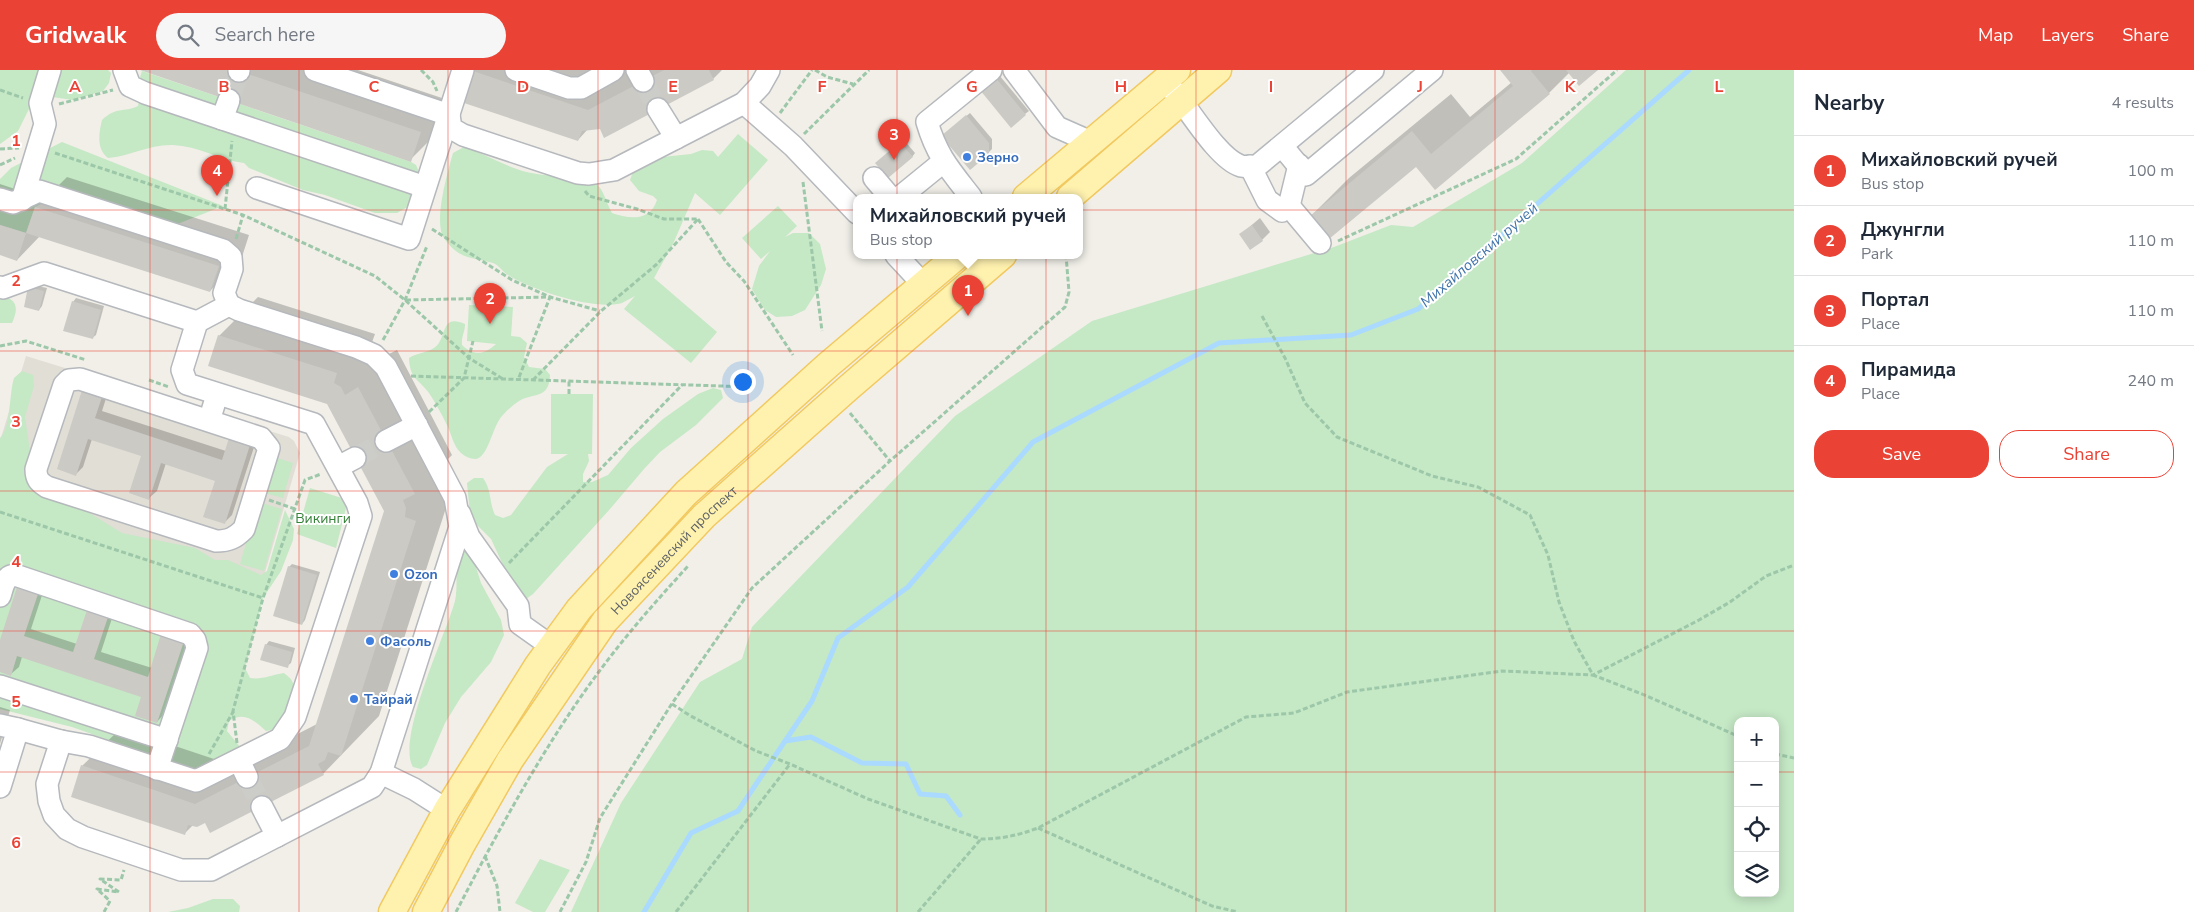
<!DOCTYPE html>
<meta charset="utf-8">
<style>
body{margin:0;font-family:"Nunito Sans",sans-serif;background:#f6f6f7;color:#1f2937}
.controls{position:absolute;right:15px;bottom:15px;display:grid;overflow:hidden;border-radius:10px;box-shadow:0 2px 12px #0003}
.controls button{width:45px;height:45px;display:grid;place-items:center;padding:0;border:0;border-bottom:1px solid #e0e1e3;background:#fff;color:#1f2937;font:25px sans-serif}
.you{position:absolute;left:742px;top:311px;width:18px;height:18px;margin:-12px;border:4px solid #fff;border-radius:50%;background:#1a73e8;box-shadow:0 0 0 8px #1a73e833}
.badge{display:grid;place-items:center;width:32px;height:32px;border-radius:50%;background:#ea4335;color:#fff;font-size:16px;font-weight:700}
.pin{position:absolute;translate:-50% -41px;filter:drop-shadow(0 1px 2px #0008)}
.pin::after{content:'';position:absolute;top:26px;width:18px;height:15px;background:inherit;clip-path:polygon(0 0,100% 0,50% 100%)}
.popup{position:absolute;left:853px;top:124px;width:230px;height:65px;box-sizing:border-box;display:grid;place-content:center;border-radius:10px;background:#fff;filter:drop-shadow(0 1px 4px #0005);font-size:16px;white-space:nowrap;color:#747a83}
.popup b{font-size:19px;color:#1f2937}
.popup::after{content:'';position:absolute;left:50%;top:100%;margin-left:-10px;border:10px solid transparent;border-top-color:#fff}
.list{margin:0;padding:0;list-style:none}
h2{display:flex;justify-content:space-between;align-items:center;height:65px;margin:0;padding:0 20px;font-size:21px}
h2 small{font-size:16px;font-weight:400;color:#747a83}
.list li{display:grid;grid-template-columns:32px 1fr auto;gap:15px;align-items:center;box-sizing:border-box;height:70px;padding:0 20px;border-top:1px solid #e0e1e3}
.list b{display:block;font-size:19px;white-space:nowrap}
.list p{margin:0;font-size:16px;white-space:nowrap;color:#747a83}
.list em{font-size:16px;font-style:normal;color:#747a83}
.actions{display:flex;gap:10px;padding:15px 20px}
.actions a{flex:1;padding:11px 0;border:1px solid #ea4335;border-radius:20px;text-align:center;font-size:18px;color:#ea4335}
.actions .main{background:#ea4335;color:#fff}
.icon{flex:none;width:28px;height:28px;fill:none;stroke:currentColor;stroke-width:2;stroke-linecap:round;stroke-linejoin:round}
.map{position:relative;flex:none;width:1794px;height:842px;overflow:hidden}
header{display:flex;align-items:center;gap:30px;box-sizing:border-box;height:70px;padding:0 25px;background:#ea4335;color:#fff}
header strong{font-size:24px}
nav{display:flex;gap:28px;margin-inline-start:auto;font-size:18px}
.search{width:350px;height:45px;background:#f6f6f7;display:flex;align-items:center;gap:12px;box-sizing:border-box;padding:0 18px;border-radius:28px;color:#747a83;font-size:19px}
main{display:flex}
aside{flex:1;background:#fff}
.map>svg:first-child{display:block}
</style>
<header>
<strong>Gridwalk</strong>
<div class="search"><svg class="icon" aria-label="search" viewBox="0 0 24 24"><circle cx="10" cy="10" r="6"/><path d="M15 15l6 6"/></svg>Search here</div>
<nav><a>Map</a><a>Layers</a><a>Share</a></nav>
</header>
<main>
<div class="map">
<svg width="1794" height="842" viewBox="0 0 1794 842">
<rect width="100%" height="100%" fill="#f1efe8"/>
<!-- education -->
<path fill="#e1ded6" d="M26,286L289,367L294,371L300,383L264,506L0,436V371Z"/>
<!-- green -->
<g fill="#c5e8c5" fill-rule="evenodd">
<path d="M0,0H108L111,3L109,13L103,21L73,30L52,27L32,33L18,61L0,74Z"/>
<path d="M1626,0H1794V842H571L621,733L700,612L742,589L752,557L955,346L1092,251L1334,177L1391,155L1413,157L1522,93ZM1738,651H1775V823H1738Z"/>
<path d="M142,1L411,92L416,95L419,102L409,136L397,143H375L325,125L303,120L249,98L244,93C220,90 198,76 173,75C150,74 131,86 108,88C96,79 99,63 102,50C117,36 123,43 138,36C141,23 137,13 142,1Z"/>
<path d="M738,64L768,90L720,145L695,123L673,174L654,208L717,262L691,293L624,239L635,226C631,228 626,231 622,233C595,241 532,220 508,205C503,202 499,195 493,193C472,187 459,190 444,168C433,152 448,101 453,83L464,77C488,85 512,101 537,104C553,107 581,104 595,113C604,119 606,133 612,143C629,149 650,152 657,130L653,126L639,121L630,110L634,99L653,88L691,84L702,80L713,81L718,87Z"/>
<path d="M62,72L223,136L175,155L140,146L100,129L53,128L35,137L26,163L0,155V109L11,98Z"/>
<path d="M778,136L797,156L785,167L793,163H809L820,174L826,199L821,215L805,240L792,246L776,247L765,240L752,219L759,196L770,181L761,189L742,168Z"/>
<path d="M0,226C17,228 19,238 12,253H0Z"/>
<path d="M469,235L513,237L511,266L520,267L527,273L524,287L529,297L545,299L550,305C549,330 534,322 519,331C513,335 507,340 502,346C492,357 488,389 475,389C471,389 464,386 461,383C453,376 451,362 446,353C441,343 435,332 429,323C419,309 410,310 409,288C417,283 426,283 434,278C448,269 439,243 465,254C465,262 461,267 462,275C474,287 485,284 496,274L467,271Z"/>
<path d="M22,301L33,305L34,316L25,347L33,401L78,436L122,463L195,478L215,490H228L261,505L267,501L285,440L294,459L293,470L281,501L263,528L245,598L250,608C262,610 271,605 284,603C286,605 291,608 292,611C299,624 284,648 276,659L266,661C254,650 244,641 229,651L227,661L241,678L196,701L72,657L0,639V368C11,358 9,324 14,308Z"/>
<path d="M713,318L721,320L723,328L696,355L660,382L644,399L610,439L533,524L526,529H519L491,469L474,452L470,444L467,413L474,408H483C492,420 489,433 495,445L503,448L511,445L547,397L568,384H551V324H593L592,384H588L589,391L583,404V412H592L608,405L631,378L663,349L698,324Z"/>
<path d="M271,386L293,393L283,428L261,422Z"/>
<path d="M310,418L348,430L336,478L297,464Z"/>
<path d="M258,432L282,439L264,501L240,494Z"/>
<path d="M463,475L474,491L481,513L501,550L504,565L491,592L461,627L445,653L427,695L421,699L413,697C396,669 446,564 455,531C458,517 455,503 458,489C459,484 461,479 463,475Z"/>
<path d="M540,789L570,800L545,842H533L515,833Z"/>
<path d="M213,829H233L240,836L239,842H168L188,838Z"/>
</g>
<!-- shadow -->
<g fill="#0003">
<path d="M143,0H358L451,31L441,59L410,90Z"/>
<path d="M473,0H621L627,2L631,0H722L713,9L600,58L588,59L578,70L462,31Z"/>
<path d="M1502,0H1596L1569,3L1549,23L1416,95L1311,146L1349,108L1451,24L1470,47L1512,12Z"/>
<path d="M999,5L1029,41L1025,44L981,20Z"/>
<path d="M970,43L992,69V79L988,83L946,63Z"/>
<path d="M904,70L915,83L912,87L880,90Z"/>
<path d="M67,107L249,165L241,190L210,221L40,166L17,190L0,184V114L45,129Z"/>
<path d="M1260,148L1270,162L1262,170L1241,164Z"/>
<path d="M33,215L47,218L42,236L39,240L25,236Z"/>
<path d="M258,227L375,264L371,275L383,287L397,280L452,385L442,395L454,413L379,646L323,704L193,755L184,764L82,696L121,658L235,696L317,654L385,441L328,333L219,266Z"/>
<path d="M76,228L104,236L96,265L92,268L73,232Z"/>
<path d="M109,319L102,341L226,381L257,368L232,445L224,453L217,410L166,393L157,421L149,428L142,385L92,369L83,397L76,404L84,321Z"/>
<path d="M292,494L320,502L305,550L302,554L289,497Z"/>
<path d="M26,510L45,516L31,559L77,574L115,539L101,582L152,598L191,564L164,644L157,652L142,626L22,587L19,597L11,604L0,601V574L19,518Z"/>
<path d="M269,571L295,578L291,593L287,596L266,575Z"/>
<path d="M0,637L10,640L0,674Z"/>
</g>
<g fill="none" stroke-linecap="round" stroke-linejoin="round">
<!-- stream -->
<g stroke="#aadaff" stroke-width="5">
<path d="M785,671L811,667L862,693L906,694L920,724L946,726L960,745"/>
<path d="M644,842L691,763L738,741L812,631L838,568L908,517L1033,372L1219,273L1351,265L1418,239L1689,0"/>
</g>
</g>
<!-- building -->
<g fill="#cccac5">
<path d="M140,0H236L421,62L411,92Z"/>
<path d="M470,0L588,40L664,0H709L714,10L604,68L600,59L582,61L578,71L461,32Z"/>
<path d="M1500,0H1532L1531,1L1550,24L1435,120L1416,97L1329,169L1310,146L1412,61L1431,84L1513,16Z"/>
<path d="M1566,0H1598L1579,16Z"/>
<path d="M995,7L1026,45L1011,58L980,20Z"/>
<path d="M966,45L989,73V84L970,100L941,66Z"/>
<path d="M900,72L913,87L888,108L875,93Z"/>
<path d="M35,137L219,196L210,222L26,163Z"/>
<path d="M0,155L26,163L17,191L0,185Z"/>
<path d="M1252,155L1263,171L1250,180L1239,164Z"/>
<path d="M28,217L44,221L39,241L24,237Z"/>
<path d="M72,231L101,240L93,269L63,261Z"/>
<path d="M218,265L337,303L334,313L341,317L345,325L358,317L415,424L403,430L406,438L405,447L416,451L341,686L328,682L325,690L318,694L324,705L210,763L205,753L197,757L188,755L185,765L71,727L81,695L195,734L309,676L384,441L327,334L208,296Z"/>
<path d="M82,320L102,327L95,348L222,390L229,368L250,375L225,454L203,447L215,411L161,393L149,430L129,423L141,386L88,369L76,406L57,399Z"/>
<path d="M288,496L317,505L302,555L273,546Z"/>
<path d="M17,517L38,524L24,566L73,582L87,540L108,547L94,589L148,607L161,564L184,571L157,653L135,646L141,627L17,586L11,606L0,602V570Z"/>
<path d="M265,574L292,582L288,598L260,590Z"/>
</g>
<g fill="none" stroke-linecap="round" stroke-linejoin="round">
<!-- minor-tunnel -->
<g stroke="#ccccc8" stroke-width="21" stroke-dasharray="21 11" stroke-linecap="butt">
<path d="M643,11L658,39"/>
<path d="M229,30L239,1"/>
<path d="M355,388L386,371"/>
<path d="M247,707L262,737"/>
</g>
<!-- minor casing -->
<g stroke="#b5b8bc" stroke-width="24">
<g id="minor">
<path d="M124,0L130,16L145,23L425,117"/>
<path d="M315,0L449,45"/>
<path d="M516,0L569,18H581L613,0"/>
<path d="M637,0L643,11"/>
<path d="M1014,0L1057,57L1091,72"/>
<path d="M239,1V0"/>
<path d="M1173,20C1189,39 1218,89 1241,96C1246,97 1252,96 1257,96L1373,0"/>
<path d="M744,33L793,76L857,143"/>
<path d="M658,39L676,68"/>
<path d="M449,45L451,58L463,65L578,103L589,104L614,100L744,33L760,16L769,0"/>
<path d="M222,49L229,30"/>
<path d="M1282,76L1306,105L1432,0"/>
<path d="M1250,96L1267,130L1282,141L1289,136L1299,95"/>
<path d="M874,108L890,127"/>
<path d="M257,118L409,169L463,0"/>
<path d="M900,127L943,92"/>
<path d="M971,127C950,100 937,86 927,52L991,0"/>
<path d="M0,129L13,133L39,121L223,180L231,187L232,199L224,223L229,235L239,240L356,277L374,285L386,297L455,428L460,457L381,703L372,717L211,800H181L83,767L67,759L54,745L49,731L47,714L61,671"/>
<path d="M22,130L45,54L40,33L50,0"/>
<path d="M1289,136L1320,173"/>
<path d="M896,185L923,214"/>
<path d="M0,217L3,218L44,203L197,252"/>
<path d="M209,351L80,309L69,310L64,315L36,399C36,409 39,412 47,417L216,471C229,471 235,468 244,459L269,378L261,368L209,351L217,325"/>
<path d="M386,371L417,355"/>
<path d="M338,397L355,388"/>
<path d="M460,444L469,467L518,536L520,554L551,576"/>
<path d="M0,526C3,517 4,506 15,505L190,564L195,570L197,578L157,699"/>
<path d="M0,616L167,670"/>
<path d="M0,655L18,659L0,717"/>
<path d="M18,659L61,671L89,676L196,711L280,669L295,647L361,446L357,433L314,354L187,314L182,300L197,252L229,235"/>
<path d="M239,690L247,707"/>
<path d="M381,703L414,719L447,740"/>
<path d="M262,737L277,766"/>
</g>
</g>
<!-- major casing -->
<g stroke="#f2c960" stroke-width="29">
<g id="major">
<path d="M1026,127L1177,0"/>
<path d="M1070,127L1218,0"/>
<path d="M392,842L447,740L538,595L579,539L686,423L828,295L958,185"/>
<path id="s1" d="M426,842L462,774L510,690L605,551L704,446L847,319L1003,185"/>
</g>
</g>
<!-- path -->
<g stroke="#9cc7a9" stroke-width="3" stroke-dasharray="5 2.5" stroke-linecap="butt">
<path d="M421,0L433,12L437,21"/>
<path d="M815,0L827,7L853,14"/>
<path d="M0,20L23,28"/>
<path d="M59,34L113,20"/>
<path d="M780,43L812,0"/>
<path d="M804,64L869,0"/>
<path d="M0,79L19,78"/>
<path d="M55,83L243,145L375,206L405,230L469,288L503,309"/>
<path d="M0,95L15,88"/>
<path d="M803,112L822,261"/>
<path d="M585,121L589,126L637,139L664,149H697"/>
<path d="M225,139L232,71"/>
<path d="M698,149L726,192L744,211L793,285"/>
<path d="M432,159L512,210L550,227L518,310"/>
<path d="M236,169L243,145"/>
<path d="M1338,171L1516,89L1617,0"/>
<path d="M406,230L550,227L600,241"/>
<path d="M1262,246L1285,288L1305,333L1337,367L1432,406L1478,417L1530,445L1548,485L1559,532L1574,571L1593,605L1642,624L1738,666"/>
<path d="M383,270L405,230L427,176"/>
<path d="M0,276L26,271L86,290"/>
<path d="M411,306L752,317"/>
<path d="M149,310L169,317"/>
<path d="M533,310L601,241L657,194L698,149"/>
<path d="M569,324V311"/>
<path d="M429,342L464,308L473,271"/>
<path d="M850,343L890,391"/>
<path d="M269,430L295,439"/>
<path d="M0,442L263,528"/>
<path d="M509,493L682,315"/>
<path d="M672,634L689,645L756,681L790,694L868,729L981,769C1002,769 1019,765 1038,758L1246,647L1294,643L1347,622L1502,601L1593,605L1699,550L1730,532L1766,506L1794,495"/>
<path d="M237,673L233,641L263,528L305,410L321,404"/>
<path d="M209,684L233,642"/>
<path d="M1775,684L1794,688"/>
<path d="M1038,758L1212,836L1238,842"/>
<path d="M485,786L497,816L500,842"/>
<path d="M104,842L110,831L97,819L119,822L100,809L121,810L124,800"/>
<path d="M456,842C497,763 545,674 598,603C626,565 657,530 689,495"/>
<path d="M560,842L586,792L600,748L671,635L752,518L890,391L1065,237L1069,222L1066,185"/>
<path d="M676,842L790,694"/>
<path d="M918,842L981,769"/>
</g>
<!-- minor -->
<use href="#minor" stroke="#fff" stroke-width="21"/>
<!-- major -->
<use href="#major" stroke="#fff2af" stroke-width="26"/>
</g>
<!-- grid -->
<path fill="none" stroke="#ea4335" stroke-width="1" stroke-opacity="0.55" d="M150,0V842M299,0V842M448,0V842M598,0V842M748,0V842M897,0V842M1046,0V842M1196,0V842M1346,0V842M1495,0V842M1645,0V842M0,140H1794M0,281H1794M0,421H1794M0,561H1794M0,702H1738M1775,702H1794"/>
<!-- markers -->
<g fill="#3f7fe0" stroke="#fff" stroke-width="2">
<circle cx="967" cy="87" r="5"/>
<circle cx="394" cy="504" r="5"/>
<circle cx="370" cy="571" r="5"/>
<circle cx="354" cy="629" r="5"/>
</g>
<g text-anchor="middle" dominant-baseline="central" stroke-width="4" stroke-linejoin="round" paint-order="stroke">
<!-- shop labels -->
<g font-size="14" font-weight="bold" fill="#366cbe" stroke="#fff" text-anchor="start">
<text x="977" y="87">Зерно</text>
<text x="404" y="504">Ozon</text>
<text x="380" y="571">Фасоль</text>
<text x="364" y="629">Тайрай</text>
</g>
<!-- park labels -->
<g font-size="14" fill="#348238" stroke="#fff">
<text x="323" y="448">Викинги</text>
</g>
<!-- street labels -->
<g font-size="14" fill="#5f6368" stroke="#fff">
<text stroke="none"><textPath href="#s1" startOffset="441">Новоясеневский проспект</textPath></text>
</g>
<!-- water labels -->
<g font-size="15" font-style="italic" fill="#4174aa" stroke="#fff">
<text transform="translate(1479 185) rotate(-41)">Михайловский ручей</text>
</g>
</g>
<g font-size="16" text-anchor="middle" font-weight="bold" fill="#ea4335" stroke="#fff" stroke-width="4" stroke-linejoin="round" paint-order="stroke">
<text x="75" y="22">A</text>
<text x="224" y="22">B</text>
<text x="374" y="22">C</text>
<text x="523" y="22">D</text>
<text x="673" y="22">E</text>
<text x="822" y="22">F</text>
<text x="972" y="22">G</text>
<text x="1121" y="22">H</text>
<text x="1271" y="22">I</text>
<text x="1420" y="22">J</text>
<text x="1570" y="22">K</text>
<text x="1719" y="22">L</text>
<text x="16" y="76">1</text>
<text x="16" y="216">2</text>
<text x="16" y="357">3</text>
<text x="16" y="497">4</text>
<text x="16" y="637">5</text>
<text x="16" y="778">6</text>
</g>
</svg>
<div class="controls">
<button>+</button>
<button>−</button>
<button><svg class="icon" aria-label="locate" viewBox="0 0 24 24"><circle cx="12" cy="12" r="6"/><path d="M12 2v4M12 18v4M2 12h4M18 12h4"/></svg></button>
<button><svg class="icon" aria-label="layers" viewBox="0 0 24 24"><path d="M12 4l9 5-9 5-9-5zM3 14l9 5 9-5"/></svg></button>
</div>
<div class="you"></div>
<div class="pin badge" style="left:968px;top:246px">1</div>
<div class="popup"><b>Михайловский ручей</b>Bus stop</div>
<div class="pin badge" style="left:490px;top:254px">2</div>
<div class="pin badge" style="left:894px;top:90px">3</div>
<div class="pin badge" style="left:217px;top:126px">4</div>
</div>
<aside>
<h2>Nearby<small>4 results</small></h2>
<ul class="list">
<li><span class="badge">1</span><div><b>Михайловский ручей</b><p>Bus stop</p></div><em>100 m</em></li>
<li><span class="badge">2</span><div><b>Джунгли</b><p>Park</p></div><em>110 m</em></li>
<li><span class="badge">3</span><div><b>Портал</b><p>Place</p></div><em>110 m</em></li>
<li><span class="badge">4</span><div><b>Пирамида</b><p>Place</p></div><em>240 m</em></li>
</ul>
<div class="actions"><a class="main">Save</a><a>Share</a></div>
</aside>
</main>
